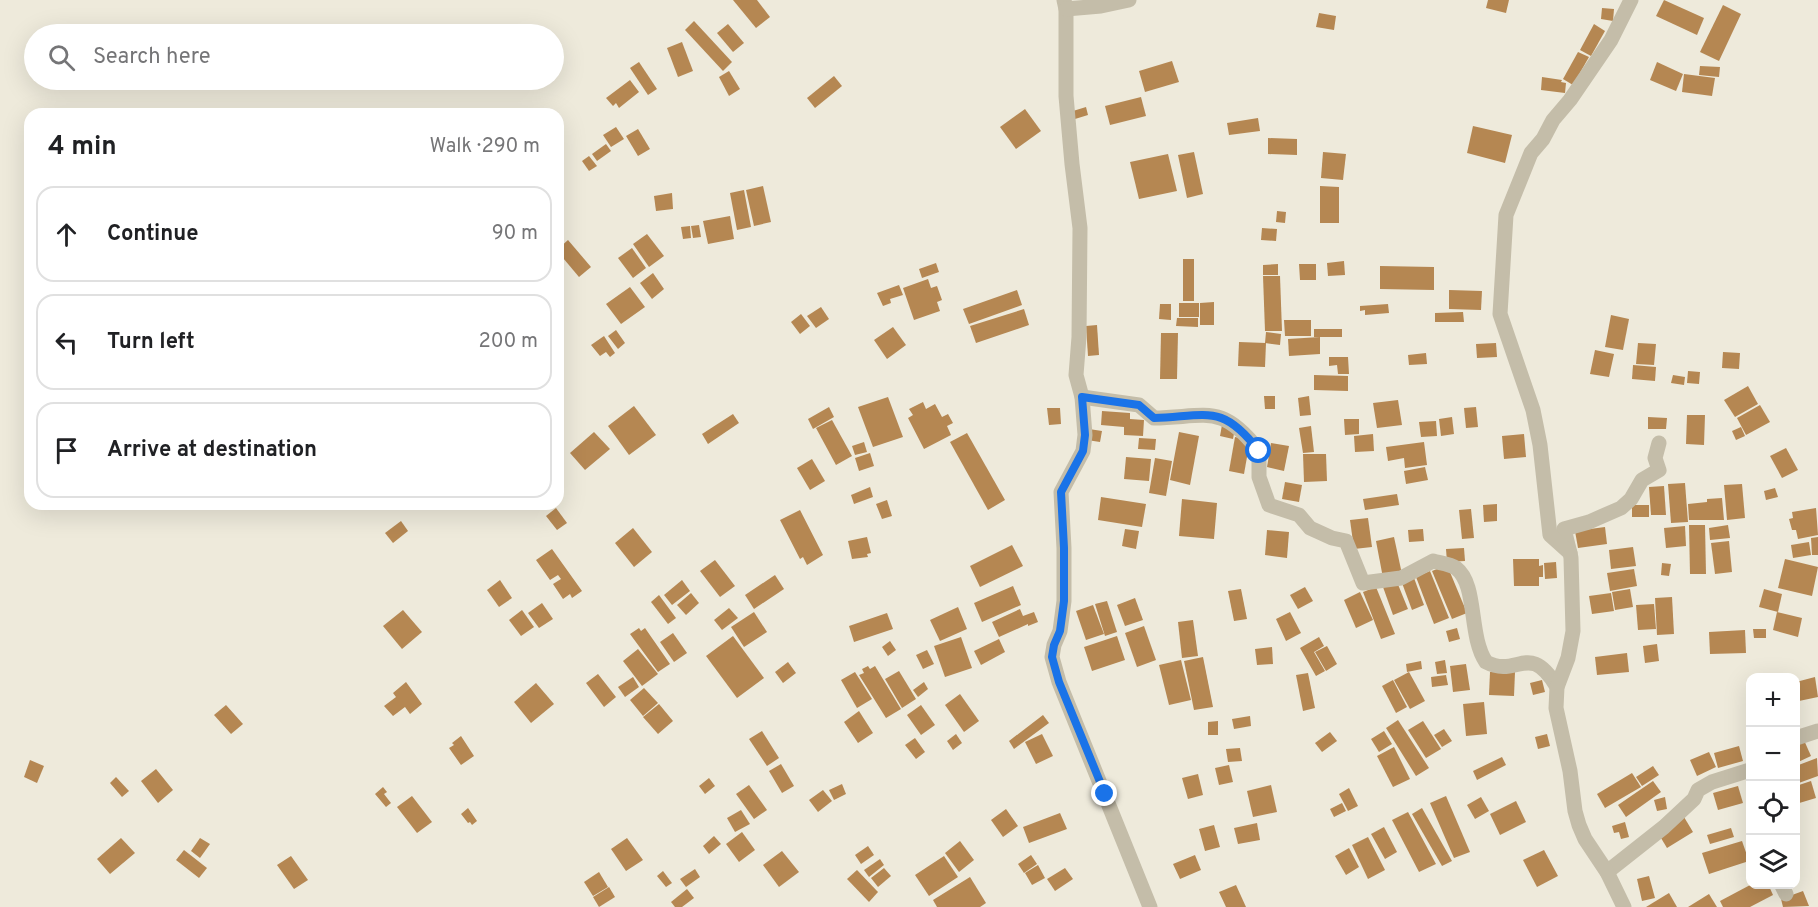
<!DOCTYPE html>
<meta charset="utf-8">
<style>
body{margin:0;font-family:Overpass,sans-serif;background:#f2f2f2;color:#202124}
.controls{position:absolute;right:18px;bottom:18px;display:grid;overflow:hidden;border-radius:12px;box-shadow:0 6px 24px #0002}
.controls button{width:54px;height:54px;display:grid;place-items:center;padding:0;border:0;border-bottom:2px solid #e0e0e0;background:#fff;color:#202124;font:30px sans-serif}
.stop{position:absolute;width:18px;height:18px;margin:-14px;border:4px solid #1a73e8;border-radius:50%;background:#fff}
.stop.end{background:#1a73e8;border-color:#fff;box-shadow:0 2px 6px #0008}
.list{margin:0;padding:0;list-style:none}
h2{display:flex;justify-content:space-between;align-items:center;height:78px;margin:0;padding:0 24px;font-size:26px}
h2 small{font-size:20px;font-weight:400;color:#757577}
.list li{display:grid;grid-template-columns:39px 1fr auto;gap:18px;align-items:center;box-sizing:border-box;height:96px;margin:0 12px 12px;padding:0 12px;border:2px solid #e0e0e0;border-radius:18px}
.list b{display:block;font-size:22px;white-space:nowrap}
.list em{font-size:20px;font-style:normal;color:#757577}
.icon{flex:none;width:33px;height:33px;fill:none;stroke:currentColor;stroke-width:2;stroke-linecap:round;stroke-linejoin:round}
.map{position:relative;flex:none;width:1818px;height:907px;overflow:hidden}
.search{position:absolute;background:#fff;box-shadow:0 6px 24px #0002;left:24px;top:24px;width:540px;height:66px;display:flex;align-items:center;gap:15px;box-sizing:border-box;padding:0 21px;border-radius:33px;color:#757577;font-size:22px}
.panel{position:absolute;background:#fff;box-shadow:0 6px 24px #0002;left:24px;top:108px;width:540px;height:402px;border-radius:18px}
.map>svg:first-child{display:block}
</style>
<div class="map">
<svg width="1818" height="907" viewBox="0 0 1818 907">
<rect width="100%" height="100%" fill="#eeeadb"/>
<!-- building -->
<g fill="#b58752">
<path d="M733,0H757L770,17L756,28Z"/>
<path d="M1488,0H1509L1506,13L1486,8Z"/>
<path d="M1664,0L1704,18L1697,35L1656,16Z"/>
<path d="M1723,5L1741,14L1719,61L1700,52Z"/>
<path d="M1602,8L1614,9L1613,21L1601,19Z"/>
<path d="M1319,13L1336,16L1334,30L1316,27Z"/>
<path d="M694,21L732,62L723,71L685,30Z"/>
<path d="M728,24L744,43L733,52L717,33Z"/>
<path d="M1594,24L1605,31L1591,56L1580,50Z"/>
<path d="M682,42L693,71L678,77L667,48Z"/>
<path d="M1578,52L1589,57L1573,85L1563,79Z"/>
<path d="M1172,61L1179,82L1145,92L1139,71Z"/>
<path d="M639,62L657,89L648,95L630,68Z"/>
<path d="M1657,62L1683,74L1676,91L1650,80Z"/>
<path d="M1700,66L1720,67L1719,77L1699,75Z"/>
<path d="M729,71L740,89L729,96L719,77Z"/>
<path d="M1684,74L1715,78L1712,96L1682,92Z"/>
<path d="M834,76L842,86L815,108L807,98Z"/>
<path d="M1542,77L1562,80L1561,82L1566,83L1565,93L1541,90Z"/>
<path d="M630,80L639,92L619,108L616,103L613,106L606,98Z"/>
<path d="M1141,97L1146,116L1110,125L1105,106Z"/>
<path d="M1086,107L1088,115L1075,119L1073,111Z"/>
<path d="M1025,109L1041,131L1016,149L1000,127Z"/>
<path d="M1258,118L1260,131L1229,135L1227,123Z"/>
<path d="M1473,126L1512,135L1505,163L1467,153Z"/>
<path d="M616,127L624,139L611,147L603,135Z"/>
<path d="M638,129L650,149L638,156L626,136Z"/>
<path d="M1268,138L1297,139V155L1268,154Z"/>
<path d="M606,144L611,151L597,161L592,154Z"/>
<path d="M1194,152L1203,194L1187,198L1178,155Z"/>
<path d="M1323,152L1346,154L1343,180L1321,178Z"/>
<path d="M1168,154L1177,191L1139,199L1130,162Z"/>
<path d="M589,156L597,166L589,171L582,161Z"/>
<path d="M763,186L771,222L754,226L746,190Z"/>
<path d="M1320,186L1339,187V223H1320Z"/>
<path d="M744,190L751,227L737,230L730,193Z"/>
<path d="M672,193L673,209L656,211L654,196Z"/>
<path d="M1277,211L1286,212L1285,223L1276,222Z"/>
<path d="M730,216L734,239L708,244L703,221Z"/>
<path d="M699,225L701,237L693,238L691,226Z"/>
<path d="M690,226L691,238L683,239L681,227Z"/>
<path d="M1262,228L1277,229L1276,241L1261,240Z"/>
<path d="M647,234L664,256L649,267L633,244Z"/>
<path d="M568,240L591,267L579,277L558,252V249Z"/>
<path d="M632,248L646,268L633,278L618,258Z"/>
<rect x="1183" y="259" width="11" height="42"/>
<path d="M1344,261L1345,275L1328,276L1327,263Z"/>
<path d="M936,263L939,272L922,278L919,269Z"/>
<path d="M1278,264V275H1263V265Z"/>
<path d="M1299,264H1316V280H1300Z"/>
<path d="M1380,266L1434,267V290L1380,289Z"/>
<path d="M653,273L664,289L652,299L640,283Z"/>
<path d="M1263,276H1280L1282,331H1265Z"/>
<path d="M928,279L931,288L937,286L942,300L937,302L940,311L914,320L903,288Z"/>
<path d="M899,285L903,295L890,299L891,303L883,306L877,293Z"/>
<path d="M630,287L645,307L621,324L606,304Z"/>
<path d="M1017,290L1022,305L969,324L963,309Z"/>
<path d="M1449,290L1482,291L1481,310L1449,309Z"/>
<path d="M1214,302V325H1200V303Z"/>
<rect x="1179" y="303" width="20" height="14"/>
<path d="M1160,304H1171V320L1159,319Z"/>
<path d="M1388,304L1389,313L1365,315V310L1360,311V306Z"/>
<path d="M821,307L829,319L816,328L807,316Z"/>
<path d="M1024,309L1029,325L976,343L970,326Z"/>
<path d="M1463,312L1464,322H1435V313Z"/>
<path d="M801,314L810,326L800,334L791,322Z"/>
<path d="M1611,315L1629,319L1623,350L1605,347Z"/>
<path d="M1177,318H1198V327L1176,326Z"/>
<path d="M1284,320H1311V336H1285Z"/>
<path d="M1097,325L1099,355L1088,356L1086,326Z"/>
<path d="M893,327L906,345L887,359L874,340Z"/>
<rect x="1314" y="329" width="28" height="8"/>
<path d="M616,330L625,343L618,349L608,336Z"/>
<path d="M1266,332L1281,334L1280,345L1265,343Z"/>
<path d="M1161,333H1178L1177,379H1160Z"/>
<path d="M604,336L615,353L610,357L606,352L600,356L591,345Z"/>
<path d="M1320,337V354L1289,356L1288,339Z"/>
<path d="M1239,342L1266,343L1265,367L1238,366Z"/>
<path d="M1496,343L1497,357L1477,358L1476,344Z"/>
<path d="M1638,343L1656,344L1654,365L1636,364Z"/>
<path d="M1595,350L1614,354L1609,377L1590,374Z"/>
<path d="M1723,352L1740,353L1739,369L1722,368Z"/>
<path d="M1426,353L1427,364L1409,365L1408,355Z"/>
<path d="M1329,357H1348L1349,374H1338L1337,365L1329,366Z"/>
<path d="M1633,365L1656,367L1655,381L1632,379Z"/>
<path d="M1688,371L1700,372L1699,384L1687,383Z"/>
<path d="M1314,375L1348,376V391L1314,390Z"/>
<path d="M1673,375L1685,377L1684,385L1671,383Z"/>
<path d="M1748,386L1758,404L1735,417L1724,400Z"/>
<path d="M1264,396H1275V409H1265Z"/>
<path d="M1309,396L1311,415L1300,416L1298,398Z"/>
<path d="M888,397L903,437L873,447L858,407Z"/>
<path d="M1398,400L1402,425L1377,428L1373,403Z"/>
<path d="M923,402L926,409L935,404L942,417L948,414L953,423L947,426L951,435L924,449L908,418L913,415L909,409Z"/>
<path d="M1760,405L1770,422L1746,435L1737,418Z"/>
<path d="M634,406L656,435L629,455L608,426Z"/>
<path d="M829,407L834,417L813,429L808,419Z"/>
<path d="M1476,407L1478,427L1466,428L1464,408Z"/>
<path d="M1047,408H1060L1061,424L1049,425Z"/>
<path d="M1102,411L1130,413V419L1144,420L1143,436L1124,435V427L1101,425Z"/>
<path d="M733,414L739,423L708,444L702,434Z"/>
<path d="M1687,415H1705L1704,445L1686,444Z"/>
<path d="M1452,417L1454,434L1441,436L1439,419Z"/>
<path d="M1648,417L1667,418L1666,429H1648Z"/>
<path d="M1344,419H1359V434L1345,435Z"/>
<path d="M832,420L852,456L836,465L816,428Z"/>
<path d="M1436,421L1437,436L1421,437L1419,422Z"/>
<path d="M1222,425L1235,428L1233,439L1220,436Z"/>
<path d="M1311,426L1314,452L1303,453L1299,428Z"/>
<path d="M1741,427L1745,436L1736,440L1732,431Z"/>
<path d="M1089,429L1102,431L1100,442L1087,440Z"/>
<path d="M594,432L610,449L585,470L570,453Z"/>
<path d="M1179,432L1199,436L1190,485L1170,480Z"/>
<path d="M967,433L1005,500L988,510L950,442Z"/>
<path d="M1373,434L1374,451L1355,452L1354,436Z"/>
<path d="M1524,434L1526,457L1504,459L1502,436Z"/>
<path d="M1235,437L1250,440L1244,474L1229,471Z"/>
<path d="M1139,438L1156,439L1155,450L1138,449Z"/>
<path d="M864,442L867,452L855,455L852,446Z"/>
<path d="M1424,442L1427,465L1405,468L1404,458L1388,461L1386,447Z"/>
<path d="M1271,443L1289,446L1284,471L1267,467Z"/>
<path d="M1786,448L1798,470L1782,478L1770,456Z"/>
<path d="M870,453L874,466L859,471L855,458Z"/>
<path d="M1303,454H1326L1327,481L1304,482Z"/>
<path d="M1126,457L1151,459L1149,481L1124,479Z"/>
<path d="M1155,458L1172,461L1166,496L1149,493Z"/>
<path d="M812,459L825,481L810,490L797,468Z"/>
<path d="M1425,467L1428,480L1406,484L1404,471Z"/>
<path d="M1285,482L1302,485L1299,502L1282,499Z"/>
<path d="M1685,483L1688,522L1671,523L1668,484Z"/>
<path d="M1742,484L1745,518L1727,520L1724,485Z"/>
<path d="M1664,486L1666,515H1651L1649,487Z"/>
<path d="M870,487L873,497L854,504L851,495Z"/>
<path d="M1775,488L1778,497L1766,500L1764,491Z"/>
<path d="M1397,494L1399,505L1365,510L1363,499Z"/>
<path d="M1101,497L1146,504L1142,527L1098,520Z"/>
<path d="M1722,498L1724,520H1689L1688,504L1707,502V499Z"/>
<path d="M1182,499L1217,503L1214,539L1179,536Z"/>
<path d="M887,500L892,516L882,519L876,504Z"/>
<path d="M1497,504V521L1484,522L1483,505Z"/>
<rect x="1632" y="505" width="17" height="12"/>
<path d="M556,508L567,523L557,530L546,516Z"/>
<path d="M1816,508L1818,535L1798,539L1796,530H1792L1789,519L1793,518L1792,512Z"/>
<path d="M1471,509L1474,538L1462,539L1459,510Z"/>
<path d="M800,510L823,555L807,565L803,557L800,559L780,520Z"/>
<path d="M1368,518L1372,547L1354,549L1350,520Z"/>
<path d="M401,521L408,531L393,543L385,533Z"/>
<path d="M1689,525H1705L1706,574H1690Z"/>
<path d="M1728,525L1730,538L1710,540L1709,528Z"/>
<path d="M1685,526L1686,546L1666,548L1664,528Z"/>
<path d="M1605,527L1607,544L1578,548L1575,531Z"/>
<path d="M633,528L652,552L634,567L615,543Z"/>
<path d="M1125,529L1139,531L1136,549L1122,546Z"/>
<path d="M1423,529L1424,541L1409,542L1408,530Z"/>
<path d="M1267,530L1289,532L1287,558L1265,555Z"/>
<path d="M867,537L871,553L867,554L868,557L852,559L848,541Z"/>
<path d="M1394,537L1402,574L1383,578L1376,541Z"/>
<path d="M1818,537V555H1812L1811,538Z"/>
<path d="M1729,541L1732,572L1715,574L1711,543Z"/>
<path d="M1809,542L1811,555L1793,558L1791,545Z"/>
<path d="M1012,545L1023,566L980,587L970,566Z"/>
<path d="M1633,547L1636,566L1611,569L1609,550Z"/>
<path d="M1464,548L1465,561L1447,562L1446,549Z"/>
<path d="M552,549L582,591L572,598L570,594L563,599L553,584L561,579L558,575L550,580L536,560Z"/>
<path d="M1513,559H1539V566L1543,565V577H1539V586H1514Z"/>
<path d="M1785,559L1818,567L1812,596L1778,588Z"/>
<path d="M715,560L735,586L720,597L700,571Z"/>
<path d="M1556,562L1557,578L1545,579L1544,563Z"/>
<path d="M1662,563L1671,564L1669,576L1661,575Z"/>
<path d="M1447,565L1467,613L1452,619L1432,571Z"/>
<path d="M1634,569L1637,586L1610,591L1607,573Z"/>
<path d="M1430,571L1449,618L1434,624L1416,577Z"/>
<path d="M775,575L784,589L754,609L745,595Z"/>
<path d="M1414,578L1424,605L1412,610L1402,583Z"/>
<path d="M500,580L512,598L499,607L487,590Z"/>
<path d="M682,580L690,591L672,605L664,595Z"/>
<path d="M1397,582L1408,609L1393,615L1383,587Z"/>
<path d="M1013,586L1021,605L982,622L974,603Z"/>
<path d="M1305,587L1313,601L1298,609L1290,595Z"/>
<path d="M1376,587L1395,634L1381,639L1363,592Z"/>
<path d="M1241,589L1247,619L1234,621L1228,591Z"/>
<path d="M1630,589L1633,607L1615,610L1612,592Z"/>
<path d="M1764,589L1782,594L1778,612L1759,607Z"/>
<path d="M1360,592L1373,620L1356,628L1344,600Z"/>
<path d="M691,593L699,603L686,615L677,605Z"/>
<path d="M1611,593L1614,611L1592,614L1589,596Z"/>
<path d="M659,595L676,618L668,624L651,602Z"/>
<path d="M1672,597L1674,634L1657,635L1655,598Z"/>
<path d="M1135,598L1143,620L1125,626L1117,605Z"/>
<path d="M1107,601L1117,632L1105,636L1095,604Z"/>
<path d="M542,603L553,619L539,628L528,613Z"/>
<path d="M1654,604L1656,629L1638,630L1636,605Z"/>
<path d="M1093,605L1104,634L1086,640L1076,611Z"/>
<path d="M958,607L967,629L940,641L930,620Z"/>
<path d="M729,608L738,618L722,630L714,620Z"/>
<path d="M1020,609L1023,616L1034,612L1038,622L1028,626V624L999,637L992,622Z"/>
<path d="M403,610L422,632L402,649L383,626Z"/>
<path d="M522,610L534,627L521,636L509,620Z"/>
<path d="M754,612L767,632L744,647L731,627Z"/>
<path d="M1290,612L1301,633L1286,641L1276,619Z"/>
<path d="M1777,612L1802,618L1798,637L1773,630Z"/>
<path d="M887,613L893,629L854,642L849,626Z"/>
<path d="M1193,620L1198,656L1182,658L1178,622Z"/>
<path d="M1144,626L1156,660L1137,667L1125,633Z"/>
<path d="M639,628L641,631L645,628L670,664L658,672L630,634Z"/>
<path d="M1457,628L1460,639L1449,642L1446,631Z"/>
<path d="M1753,629H1766V638H1754Z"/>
<path d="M1745,630L1746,653L1710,654L1709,632Z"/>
<path d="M673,633L687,653L674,662L660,642Z"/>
<path d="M733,636L764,678L737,698L706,656Z"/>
<path d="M1117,636L1125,660L1092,671L1084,647Z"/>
<path d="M961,637L972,668L945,677L934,646Z"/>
<path d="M1319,637L1324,646L1314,652L1325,671L1316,676L1300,648Z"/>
<path d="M999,639L1005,652L981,665L974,651Z"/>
<path d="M890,641L896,650L888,656L882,647Z"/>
<path d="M1657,644L1659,661L1645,663L1643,646Z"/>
<path d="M1327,646L1337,664L1326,671L1315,652Z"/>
<path d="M1272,647L1273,664L1257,665L1255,649Z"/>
<path d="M638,649L658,674L642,686L623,661Z"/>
<path d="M927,650L934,664L923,669L916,655Z"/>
<path d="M1627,653L1629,672L1597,675L1595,657Z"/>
<path d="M1203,657L1213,707L1194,710L1184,661Z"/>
<path d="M1181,660L1191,700L1169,705L1159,665Z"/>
<path d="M1445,660L1447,673L1437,674L1435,662Z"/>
<path d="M1421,661L1422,669L1407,672L1406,664Z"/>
<path d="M788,662L796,673L783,683L775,672Z"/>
<path d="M1466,664L1470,690L1453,692L1450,666Z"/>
<path d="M868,666L870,669L875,666L901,709L886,718L859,675L864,673L862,669Z"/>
<path d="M899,671L916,699L902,708L885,679Z"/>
<path d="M855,672L872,699L857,708L841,680Z"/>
<path d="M1409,672L1425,701L1410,709L1394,680Z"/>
<path d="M1490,672H1515L1514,696L1489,695Z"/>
<path d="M1308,673L1315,708L1303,711L1296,675Z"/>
<path d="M598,674L616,697L604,707L586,683Z"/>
<path d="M1446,675L1448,685L1432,687L1431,677Z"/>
<path d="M633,677L639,687L625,697L618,687Z"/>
<path d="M1815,677L1818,697L1799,701L1796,682Z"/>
<path d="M1393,680L1407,707L1396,713L1382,686Z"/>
<path d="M1542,680L1545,692L1533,695L1530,683Z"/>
<path d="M406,682L422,704L410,714L405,707L393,716L384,706L396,697L393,693Z"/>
<path d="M924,682L928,689L918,697L913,690Z"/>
<path d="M536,683L554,704L531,723L514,702Z"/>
<path d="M644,688L658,703L643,716L630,700Z"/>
<path d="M960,694L979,721L964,732L945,705Z"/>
<path d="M1484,702L1487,734L1466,736L1463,704Z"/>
<path d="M659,704L673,721L658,734L643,717Z"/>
<path d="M226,705L243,724L231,734L214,715Z"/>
<path d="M921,705L935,725L921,735L907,715Z"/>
<path d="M859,711L873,733L858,743L844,722Z"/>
<path d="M1043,715L1049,723L1014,749L1009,741Z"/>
<path d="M1250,716L1251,726L1234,729L1232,719Z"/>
<path d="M1398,720L1429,768L1416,776L1386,728Z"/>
<path d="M1218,721V735H1208V722Z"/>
<path d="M1423,721L1441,749L1426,758L1408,730Z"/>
<path d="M1444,729L1452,741L1442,747L1434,735Z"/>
<path d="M762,731L779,758L767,766L749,739Z"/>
<path d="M1384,731L1392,744L1379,752L1371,739Z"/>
<path d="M1330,732L1337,741L1322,752L1315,743Z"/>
<path d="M956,734L962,743L953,750L947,741Z"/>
<path d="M1042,734L1053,756L1036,764L1025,742Z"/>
<path d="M1547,734L1550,746L1538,749L1535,737Z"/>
<path d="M461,736L474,756L461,765L449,748L454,745L452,743Z"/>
<path d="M915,738L925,752L916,759L905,745Z"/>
<path d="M1803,738L1811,756L1796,763V741Z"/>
<path d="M1739,746L1743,761L1718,768L1714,753Z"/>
<path d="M1394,747L1410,779L1393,787L1377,756Z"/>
<path d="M1240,748L1242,761L1228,762L1226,749Z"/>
<path d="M1709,752L1716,767L1697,776L1690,760Z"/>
<path d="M1502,757L1506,765L1477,780L1473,771Z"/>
<path d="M1817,758L1818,776L1796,784V766Z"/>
<path d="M30,760L44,766L37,783L24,777Z"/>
<path d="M781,764L794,786L782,793L769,771Z"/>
<path d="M1229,765L1233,782L1219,785L1215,768Z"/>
<path d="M1653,766L1659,775L1642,786L1636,777Z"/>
<path d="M156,769L173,790L158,803L141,781Z"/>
<path d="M1632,773L1641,787L1605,808L1597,794Z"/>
<path d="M1198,774L1203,795L1188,799L1182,778Z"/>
<path d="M116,777L129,791L122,797L110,783Z"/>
<path d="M709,778L715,786L705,794L699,786Z"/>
<path d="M1653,781L1661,792L1626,817L1618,805Z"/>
<path d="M1811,781L1816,798L1796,804V786Z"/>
<path d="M842,784L846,794L834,800L829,790Z"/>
<path d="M749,785L767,810L754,819L736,794Z"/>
<path d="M1271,785L1277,812L1253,817L1247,791Z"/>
<path d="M1738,786L1743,803L1718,810L1713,793Z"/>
<path d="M383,787L387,792L384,794L391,803L386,807L375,794Z"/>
<path d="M1349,788L1358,806L1348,811L1339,794Z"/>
<path d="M823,790L832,801L818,812L809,800Z"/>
<path d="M412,796L432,822L417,833L397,807Z"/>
<path d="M1446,796L1470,852L1454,858L1430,803Z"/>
<path d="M1481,797L1489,811L1475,819L1467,805Z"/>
<path d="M1665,797L1667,809L1657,811L1654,800Z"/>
<path d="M1516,801L1526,822L1500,835L1490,814Z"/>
<path d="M1342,803L1346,811L1334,817L1330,809Z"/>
<path d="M468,808L477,821L472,825L470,822L468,823L461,814Z"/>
<path d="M1422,808L1452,861L1442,866L1412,814Z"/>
<path d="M1006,809L1018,826L1003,837L991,820Z"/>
<path d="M741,810L750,824L735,832L727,818Z"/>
<path d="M1408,812L1436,864L1419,872L1392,820Z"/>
<path d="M1060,813L1067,829L1029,843L1023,827Z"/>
<path d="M1684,817L1693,832L1667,848L1658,833Z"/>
<path d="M1625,822L1629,837L1621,839L1619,832L1614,833L1612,826Z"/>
<path d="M1257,823L1260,840L1238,844L1234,828Z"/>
<path d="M1214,825L1220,847L1205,851L1199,829Z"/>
<path d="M1384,827L1397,852L1385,859L1371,834Z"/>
<path d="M1731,828L1734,837L1710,844L1707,835Z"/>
<path d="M742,832L755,850L739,862L726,844Z"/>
<path d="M714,836L721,844L709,854L703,846Z"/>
<path d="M1368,837L1385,870L1368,879L1352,845Z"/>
<path d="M121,838L135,853L110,874L97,859Z"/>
<path d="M200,838L210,844L200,858L191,851Z"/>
<path d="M627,838L643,860L626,871L611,849Z"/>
<path d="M960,841L974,860L959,872L945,853Z"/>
<path d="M1742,841L1749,861L1709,874L1702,853Z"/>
<path d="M868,846L874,855L861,864L855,855Z"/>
<path d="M1349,848L1359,867L1346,875L1335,856Z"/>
<path d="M184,850L207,868L199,878L176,860Z"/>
<path d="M1544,850L1558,876L1537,887L1523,860Z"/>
<path d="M782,851L799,872L779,887L763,865Z"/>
<path d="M1031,855L1037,864L1024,873L1018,864Z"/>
<path d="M1195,855L1201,870L1180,879L1173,864Z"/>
<path d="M291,856L308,880L294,889L277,865Z"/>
<path d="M944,856L958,877L929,896L915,875Z"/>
<path d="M880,859L884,865L869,877L864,870Z"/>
<path d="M1038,865L1045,878L1032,885L1025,873Z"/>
<path d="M884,868L891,876L878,887L871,878Z"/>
<path d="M1065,868L1073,879L1055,891L1047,879Z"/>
<path d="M695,869L700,877L686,887L680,879Z"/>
<path d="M857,870L878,892L869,902L847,879Z"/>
<path d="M663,871L672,883L666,887L657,876Z"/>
<path d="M599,872L608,887L593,896L584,882Z"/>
<path d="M1649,876L1655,898L1642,901L1637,879Z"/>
<path d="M970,877L986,903L980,907H937L933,900Z"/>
<path d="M1752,884H1768L1773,895L1750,907H1723L1720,901Z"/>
<path d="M1236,885L1246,907H1226L1219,892Z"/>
<path d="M609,887L615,897L599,907L593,897Z"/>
<path d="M687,889L694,898L682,907H675L671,902Z"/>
<path d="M1803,891L1809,906L1783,907L1781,899Z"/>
<path d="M1669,893L1677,907H1646Z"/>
<path d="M1709,894L1717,907H1688Z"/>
</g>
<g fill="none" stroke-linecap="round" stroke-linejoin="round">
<!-- minor -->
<g stroke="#c4bda9" stroke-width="15">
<path d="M1064,0L1066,9V96L1072,164L1080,228L1079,337L1076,375L1082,397L1085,435L1083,451L1061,492L1064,548V601L1060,631L1054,645L1052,657L1059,682L1150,907"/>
<path d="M1066,9L1101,6L1129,0"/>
<path d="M1082,397L1139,405L1154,418C1208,417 1222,403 1259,451V477L1269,505L1299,515L1310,528L1332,538L1346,541L1363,583L1401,578L1433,561C1440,563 1450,564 1456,568C1478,585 1468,635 1486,662C1518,679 1529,640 1557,687"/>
<path d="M1570,553L1564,529L1589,522L1621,508L1631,499L1642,480L1659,470L1655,458L1659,443"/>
<path d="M1796,738L1818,731"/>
<path d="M1607,872L1664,827L1694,799L1698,790L1712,782L1750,770"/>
<path d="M1781,884L1786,894"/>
<path d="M1624,907L1607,872L1585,839L1579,825L1575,811L1570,771L1556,708L1557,687L1568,658L1573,631L1571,558L1570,553L1550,535L1540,445L1533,410L1500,314L1506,215L1531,153L1543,139L1553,120L1570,100L1611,40L1631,0"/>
</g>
</g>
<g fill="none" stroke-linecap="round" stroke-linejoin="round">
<!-- route -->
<path stroke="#1a73e8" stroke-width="8" d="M1105,794L1059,682L1052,657L1054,645L1060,631L1064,601V548L1061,492L1083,451L1085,435L1082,397L1139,405L1154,418C1208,416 1222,403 1259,451"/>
</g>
</svg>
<div class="controls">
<button>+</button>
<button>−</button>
<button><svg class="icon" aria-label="locate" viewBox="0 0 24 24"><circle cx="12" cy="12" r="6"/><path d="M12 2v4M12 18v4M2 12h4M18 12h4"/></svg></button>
<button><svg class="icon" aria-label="layers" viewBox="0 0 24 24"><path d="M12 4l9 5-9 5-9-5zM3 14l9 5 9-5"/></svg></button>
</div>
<div class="stop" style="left:1259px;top:451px"></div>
<div class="stop end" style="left:1105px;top:794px"></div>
<div class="search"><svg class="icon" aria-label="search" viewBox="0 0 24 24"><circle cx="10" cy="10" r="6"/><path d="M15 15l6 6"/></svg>Search here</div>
<section class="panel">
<h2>4 min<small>Walk · 290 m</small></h2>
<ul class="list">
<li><svg class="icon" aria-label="ahead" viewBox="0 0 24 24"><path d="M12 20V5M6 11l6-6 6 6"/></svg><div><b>Continue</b></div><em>90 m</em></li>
<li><svg class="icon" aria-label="left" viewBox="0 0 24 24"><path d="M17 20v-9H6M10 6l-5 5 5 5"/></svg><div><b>Turn left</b></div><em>200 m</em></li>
<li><svg class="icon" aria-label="arrive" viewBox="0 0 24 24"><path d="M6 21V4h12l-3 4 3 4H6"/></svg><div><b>Arrive at destination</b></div></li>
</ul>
</section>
</div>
